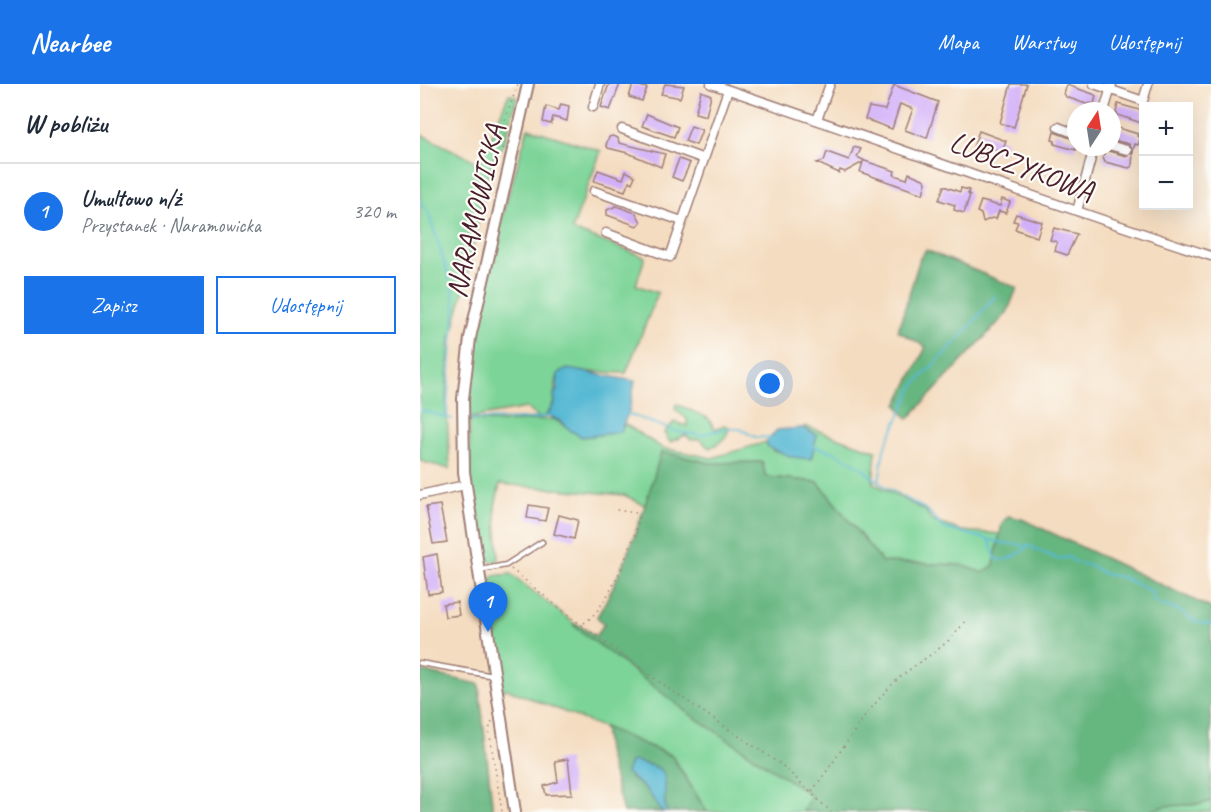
<!DOCTYPE html>
<html lang="pl">
<meta charset="utf-8">
<style>
body{margin:0;font-family:Caveat,sans-serif;background:#f6f6f7;color:#1f2937}
.controls{position:absolute;right:18px;top:18px;display:grid;overflow:hidden;border-radius:0px;box-shadow:0 6px 24px #0002}
.controls button{width:54px;height:54px;display:grid;place-items:center;padding:0;border:0;border-bottom:2px solid #e0e1e3;background:#fff;color:#1f2937;font:30px sans-serif}
.compass{position:absolute;left:647px;top:18px;width:54px;height:54px;border-radius:50%;background:#fff;box-shadow:0 6px 24px #0002;rotate:12deg}
.you{position:absolute;left:350px;top:300px;width:21px;height:21px;margin:-15px;border:4px solid #fff;border-radius:50%;background:#1a73e8;box-shadow:0 0 0 9px #1a73e833}
.badge{display:grid;place-items:center;width:39px;height:39px;border-radius:50%;background:#1a73e8;color:#fff;font-size:20px;font-weight:700}
.pin{position:absolute;translate:-50% -50px;filter:drop-shadow(0 2px 3px #0008)}
.pin::after{content:'';position:absolute;top:32px;width:21px;height:18px;background:inherit;clip-path:polygon(0 0,100% 0,50% 100%)}
.list{margin:0;padding:0;list-style:none}
h2{display:flex;justify-content:space-between;align-items:center;height:78px;margin:0;padding:0 24px;font-size:26px}
h2 small{font-size:20px;font-weight:400;color:#747a83}
.list li{display:grid;grid-template-columns:39px 1fr auto;gap:18px;align-items:center;box-sizing:border-box;height:96px;padding:0 24px;border-top:2px solid #e0e1e3}
.list b{display:block;font-size:22px;white-space:nowrap}
.list p{margin:0;font-size:20px;white-space:nowrap;color:#747a83}
.list em{font-size:20px;font-style:normal;color:#747a83}
.actions{display:flex;gap:12px;padding:18px 24px}
.actions a{flex:1;padding:14px 0;border:2px solid #1a73e8;border-radius:0px;text-align:center;font-size:21px;color:#1a73e8}
.actions .main{background:#1a73e8;color:#fff}
.map{position:relative;flex:none;width:791px;height:728px;overflow:hidden}
header{display:flex;align-items:center;gap:36px;box-sizing:border-box;height:84px;padding:0 30px;background:#1a73e8;color:#fff}
header strong{font-size:28px}
nav{display:flex;gap:33px;margin-inline-start:auto;font-size:21px}
main{display:flex}
aside{flex:1;background:#fff}
.map>svg:first-child{display:block}
</style>
<header>
<strong>Nearbee</strong>
<nav><a>Mapa</a><a>Warstwy</a><a>Udostępnij</a></nav>
</header>
<main>
<aside>
<h2>W pobliżu<small></small></h2>
<ul class="list">
<li><span class="badge">1</span><div><b>Umultowo n/ż</b><p>Przystanek · Naramowicka</p></div><em>320 m</em></li>
</ul>
<div class="actions"><a class="main">Zapisz</a><a>Udostępnij</a></div>
</aside>
<div class="map">
<svg width="791" height="728" viewBox="0 0 791 728">
<rect width="100%" height="100%" fill="#fdfcf7"/>
<filter id="ink" filterUnits="userSpaceOnUse"><feTurbulence type="fractalNoise" baseFrequency=".0167" numOctaves="2"/><feDisplacementMap in="SourceGraphic" scale="12" xChannelSelector="R" yChannelSelector="G"/><feConvolveMatrix kernelMatrix="1 2 1 2 8 2 1 2 1" color-interpolation-filters="sRGB"/></filter>
<filter id="wash" filterUnits="userSpaceOnUse"><feTurbulence type="fractalNoise" baseFrequency=".008" numOctaves="4" result="noise"/><feDisplacementMap in="SourceGraphic" scale="24" xChannelSelector="R" yChannelSelector="G"/><feGaussianBlur stdDeviation="1.35" result="paint"/><feColorMatrix in="noise" values="0 0 0 0 0 0 0 0 0 0 0 0 0 0 0 0 0 1.4 0 .05"/><feComposite in="paint" operator="in"/></filter>
<g filter="url(#wash)">
<rect width="100%" height="100%" fill="#f4dcc0"/>
<!-- green -->
<g fill="#7dd498" stroke="#647a62" stroke-width="1.5">
<path d="M89,10L97,13L83,63L76,68L64,106L45,202L30,257L26,312L30,385L0,377V50L59,79Z"/>
<path d="M108,44L181,67L152,146L225,173L216,201L238,209L206,289L141,287C129,300 142,326 120,334L106,324L49,334C49,239 81,135 108,44Z"/>
<path d="M256,320L288,334L295,345L304,341L309,343C308,354 298,361 289,364L280,355L271,356L266,351L250,358L244,349L254,338L267,342V335L255,325Z"/>
<path d="M134,335L162,353L200,348L205,340L242,364L292,374L346,358L353,367H357L392,348L383,344L385,342L456,367L453,399L506,427L512,437L542,447L580,450L574,481L563,489L542,481L462,478L398,398L346,393L342,378L290,379L242,368L226,422L204,411L80,400L75,422L79,474L77,477L71,478L62,471L50,391L49,336L81,338Z"/>
<path d="M91,490L271,631L391,711L383,728H287L252,671L87,605L83,607L68,520L72,492Z"/>
<path d="M791,717V728H730C747,717 773,725 791,717Z"/>
</g>
<!-- forest -->
<g fill="#66b680" stroke="#586a56" stroke-width="1.5">
<path d="M506,166L597,204L587,229L488,335L477,321L506,263L478,247L500,174Z"/>
<path d="M241,368L290,379L342,378L346,393L398,398L462,478L542,481L563,489L574,481L582,439L588,432L602,435L791,524V717C773,725 747,717 730,728H383L391,711L271,631L154,542V540H157L176,552L184,540L177,533C207,482 225,424 241,368Z"/>
<path d="M0,587L59,600L73,728H0Z"/>
<path d="M184,643L252,672L287,728H247C242,716 246,701 243,688L236,683L215,677L210,694L227,706L242,728H203L187,667Z"/>
</g>
<!-- water -->
<g fill="#54b8d3" stroke="#4f6c7f" stroke-width="1.5">
<path d="M148,285L215,297L209,327L200,348L162,353L151,347L142,338L127,331L135,318L134,310L137,306L138,289Z"/>
<path d="M383,344L397,351L391,375L372,373L348,363L346,358L357,346Z"/>
<path d="M215,677L236,683L243,688C249,701 241,715 247,728H242L227,706L206,689L210,678Z"/>
</g>
<g fill="none" stroke-linecap="round" stroke-linejoin="round">
<!-- stream -->
<g stroke="#54b8d3" stroke-width="2">
<path d="M0,117L8,128L30,196"/>
<path d="M0,326L32,335"/>
<path d="M205,329L258,348L280,351L304,345H320L335,353L351,354"/>
<path d="M26,334L35,222L32,202"/>
<path d="M49,335C63,336 119,336 128,332"/>
<path d="M392,362L414,368L439,382L464,402L507,426L523,444L583,459L609,462L638,475L648,473L657,479L672,482L684,490L702,493L732,508V516C740,522 745,522 755,525C771,530 771,541 791,540"/>
<path d="M459,397L464,365L494,301L544,249L575,212"/>
<path d="M569,456L576,475C588,478 599,471 608,462"/>
</g>
</g>
<g id="blocks">
<!-- building -->
<g fill="#d2aff9">
<path d="M189,0H200L190,26L181,23Z"/>
<path d="M213,0L227,4L222,17L209,13Z"/>
<path d="M245,0L264,2L260,14L241,10Z"/>
<path d="M591,0H607L594,43L580,39Z"/>
<path d="M474,1L518,18L507,54L485,46L493,25L480,20L472,45L445,35L449,23L465,26Z"/>
<path d="M647,1L673,10L676,12L674,20L670,19L669,21L646,13L644,9Z"/>
<path d="M281,7L291,11L286,32L275,29Z"/>
<path d="M141,20L149,22L147,37L133,33L131,40L123,38L126,22L139,26Z"/>
<path d="M698,20L723,27V37L721,39L698,31L696,28Z"/>
<path d="M227,30L258,43L254,53L222,42Z"/>
<path d="M271,42L282,46L276,61L265,57Z"/>
<path d="M695,43L718,50L717,52L721,53L718,61L715,60L713,67L709,60L692,56V45Z"/>
<path d="M559,47L586,57L582,69L562,62L559,71L551,69Z"/>
<path d="M634,48L656,56V66L634,60L635,57L632,56Z"/>
<path d="M192,52L198,54L199,59L245,70L241,83L208,69L188,64L186,61L189,53Z"/>
<path d="M434,63L441,65L437,73L445,77L475,87L474,91L487,95L489,89L503,95L506,98L503,110L440,88L443,78L425,88L420,86L419,89L397,79L404,77L407,68L429,76Z"/>
<path d="M685,66L706,72L713,68L712,82L709,84L685,78L683,74Z"/>
<path d="M259,75L270,79L262,97L252,93Z"/>
<path d="M178,86L203,95L206,87L215,92L212,99L209,97L205,107L174,97Z"/>
<path d="M524,102L540,108L541,104L549,106L548,110L550,111L544,129L534,126L535,121L519,116Z"/>
<path d="M582,115L590,118L586,129L579,127L576,135L572,134L563,138L561,130L557,128L561,117L580,122Z"/>
<path d="M196,122L216,129L221,138L217,142L187,131V126Z"/>
<path d="M596,130L622,138L617,153L595,145L598,138L593,137Z"/>
<path d="M634,144L657,150L647,171L635,167L637,158L630,156Z"/>
<path d="M20,421L27,458L13,460L6,423Z"/>
<path d="M109,421L128,424L125,437L107,434Z"/>
<path d="M139,431L158,436L154,455L134,450Z"/>
<path d="M17,470L22,508L8,510L3,473Z"/>
<path d="M37,518L39,531L25,533L23,520Z"/>
<path d="M148,675L152,710L126,711L124,702L138,698L135,677Z"/>
</g>
</g>
</g>
<g filter="url(#ink)">
<use href="#blocks" fill-opacity="0" stroke="#9f7e76" stroke-width="1.5"/>
<g fill="none" stroke-linecap="round" stroke-linejoin="round">
<!-- service casing -->
<g stroke="#9f7e76" stroke-width="7">
<g id="service">
<path d="M60,486L86,481L122,458"/>
<path d="M0,579L74,592"/>
</g>
</g>
<!-- minor casing -->
<g stroke="#9f7e76" stroke-width="11">
<g id="minor">
<path d="M291,0C458,56 624,118 791,172"/>
<path d="M674,0L723,17L728,0"/>
<path d="M173,23L180,0"/>
<path d="M684,27L692,0"/>
<path d="M397,36L410,0"/>
<path d="M638,43L656,50"/>
<path d="M202,45L284,75"/>
<path d="M692,62L707,66"/>
<path d="M174,107L262,137"/>
<path d="M657,127L674,63"/>
<path d="M186,149L250,173L308,6"/>
<path d="M0,411L45,401"/>
</g>
</g>
<!-- tertiary casing -->
<g stroke="#9f7e76" stroke-width="14">
<path id="tertiary" d="M95,728L44,388L43,315L50,254L108,0"/>
</g>
<!-- path -->
<g stroke="#9f7e76" stroke-width="1.5" stroke-dasharray="1.5 4.5" stroke-linecap="butt">
<path d="M83,65L81,47L98,0"/>
<path d="M91,485L152,534L245,602L363,682L411,728"/>
<path d="M164,539C187,525 212,463 219,436L216,429L196,426"/>
<path d="M72,637L69,646L82,728"/>
<path d="M392,707C420,671 444,627 477,596C501,574 529,564 546,535"/>
</g>
<!-- service -->
<use href="#service" stroke="#fff" stroke-width="4"/>
<!-- minor -->
<use href="#minor" stroke="#fff" stroke-width="8"/>
<!-- tertiary -->
<use href="#tertiary" stroke="#fff" stroke-width="10"/>
</g>
</g>
<g text-anchor="middle" dominant-baseline="central" stroke-width="4.5" stroke-linejoin="round" paint-order="stroke">
<!-- street labels -->
<g font-size="30" fill="#4a1f2b" stroke="#fdfcf7">
<text transform="translate(602 82) rotate(20)">LUBCZYKOWA</text>
<text transform="translate(55 127) rotate(-77)">NARAMOWICKA</text>
</g>
</g>
</svg>
<div class="controls">
<button>+</button>
<button>−</button>
</div>
<svg class="compass" viewBox="-18 -18 36 36"><path d="M0-13l5 13h-10z" fill="#e53935"/><path d="M0 13l5-13h-10z" fill="#747a83"/></svg>
<div class="you"></div>
<div class="pin badge" style="left:68px;top:548px">1</div>
</div>
</main>
